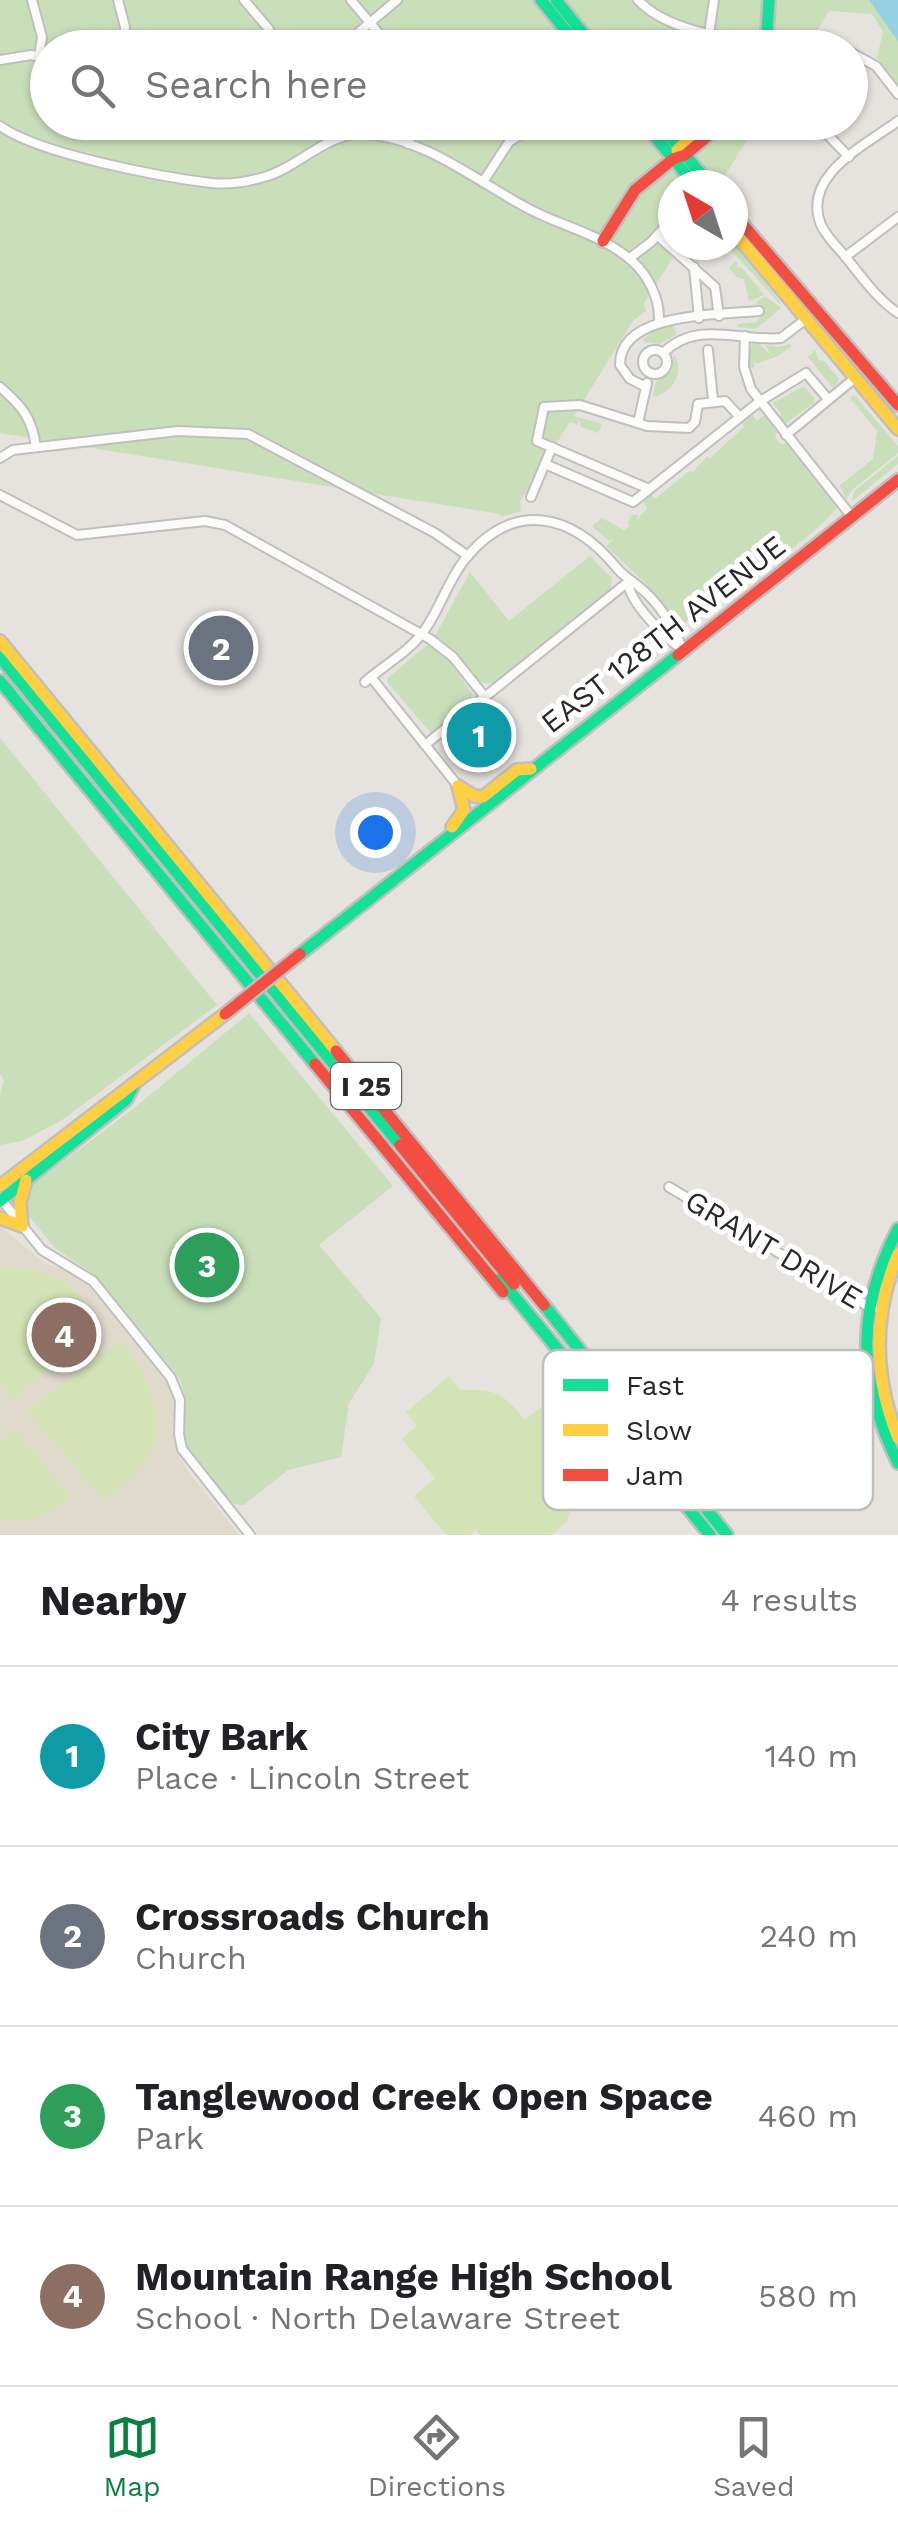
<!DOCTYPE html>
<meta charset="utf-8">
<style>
body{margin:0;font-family:"Work Sans",sans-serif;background:#f6f6f6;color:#202124}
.compass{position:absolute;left:658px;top:170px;width:90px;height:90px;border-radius:50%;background:#fff;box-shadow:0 2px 8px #0004;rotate:321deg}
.you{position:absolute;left:375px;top:832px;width:35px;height:35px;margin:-25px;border:8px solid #fff;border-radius:50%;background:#1a73e8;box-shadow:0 0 0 15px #1a73e833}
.badge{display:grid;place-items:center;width:65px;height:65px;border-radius:50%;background:#0b8043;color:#fff;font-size:32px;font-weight:700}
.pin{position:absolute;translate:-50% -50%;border:5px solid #fff;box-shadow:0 2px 10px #0006}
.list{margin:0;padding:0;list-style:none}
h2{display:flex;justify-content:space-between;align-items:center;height:130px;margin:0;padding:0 40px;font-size:42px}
h2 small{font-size:32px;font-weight:400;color:#757577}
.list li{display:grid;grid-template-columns:65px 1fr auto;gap:30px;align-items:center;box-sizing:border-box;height:180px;padding:0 40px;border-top:2px solid #e0e0e0}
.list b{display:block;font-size:38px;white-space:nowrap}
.list p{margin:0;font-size:32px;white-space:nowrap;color:#757577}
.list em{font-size:32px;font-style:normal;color:#757577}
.icon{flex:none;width:55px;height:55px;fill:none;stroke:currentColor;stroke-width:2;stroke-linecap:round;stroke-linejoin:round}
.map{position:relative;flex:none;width:898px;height:1535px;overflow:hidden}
.search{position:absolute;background:#fff;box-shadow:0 2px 8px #0004;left:30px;right:30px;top:30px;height:110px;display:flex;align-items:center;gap:25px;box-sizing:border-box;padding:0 35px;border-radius:55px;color:#757577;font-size:38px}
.sheet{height:850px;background:#fff}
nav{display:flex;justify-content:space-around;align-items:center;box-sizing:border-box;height:140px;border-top:2px solid #e0e0e0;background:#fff;font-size:28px;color:#757577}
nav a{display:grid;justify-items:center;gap:5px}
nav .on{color:#0b8043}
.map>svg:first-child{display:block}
</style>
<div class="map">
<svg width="898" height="1535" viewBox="0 0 898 1535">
<rect width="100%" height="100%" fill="#e6e2de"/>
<!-- education -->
<path fill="#e0dacd" d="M0,1226L43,1262L73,1274L87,1284L171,1386L176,1404L172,1429L176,1451L190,1474L239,1535H0Z"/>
<!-- green -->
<g fill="#c9dfb9">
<path d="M0,0H898V85L877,57L883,32L872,14L829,11L806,48H48V122L758,123L719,185H673V245H681L644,303L646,311L633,321L574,416L602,424L598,433L581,427L579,420L577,425L570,422L520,501L521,511L501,517L500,514L0,433Z"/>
<path d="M733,239L781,303L780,304L730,249Z"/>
<path d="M737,261V267L742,268L764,295L749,301L744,279L736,277L729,267Z"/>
<path d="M765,296L781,308L756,329L737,327L739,324L757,322L760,315L756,302Z"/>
<path d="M664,325H674L676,335L660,344L645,342L643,339Z"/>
<path d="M756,341L772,356L765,345L779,347L790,344L791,347L778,356L756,364L754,359V367L750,368L749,349Z"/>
<path d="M815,350L819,360L824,361L839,379L834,389L808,357Z"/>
<path d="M674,354C685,374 673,392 653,397L656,382L672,371Z"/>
<path d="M804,386L814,398V403L783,425L778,418L781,414L773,403Z"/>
<path d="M854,395L898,446V453L852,490L846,500L840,485L873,459L877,431L850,398Z"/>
<path d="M751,413L757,421L764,415L777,432L775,438L781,444H787L837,508C801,551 730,586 685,623L674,620L645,583L606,546L614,538L609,541L592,526L602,518L624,530L630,526L628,522L631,515H638L636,521L647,509L643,499L650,493L655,499L689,471L693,472L707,456L710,458L744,427L741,421Z"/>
<path d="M898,456V464L852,501L854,491Z"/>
<path d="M590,556L612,578L611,589L493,684L480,682L457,652L435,636L470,572L509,621Z"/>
<path d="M428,644L450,662L473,695L470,702L431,733L387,682L388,678Z"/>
<path d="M0,738L217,1005L62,1120L22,1141L0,1145V1094L4,1080L0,1074Z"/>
<path d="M249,1013L393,1186L319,1245L381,1318L374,1364L349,1403L341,1457L288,1470L244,1505L233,1504L189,1453L183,1433L186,1401L180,1379L95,1275L55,1248L28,1215L24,1204L32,1185L133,1109Z"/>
</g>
<!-- pitch -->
<g fill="#d3e3b6">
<path d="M8,1267C48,1268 80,1284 94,1323L55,1364L13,1401L0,1384V1269Z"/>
<path d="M122,1341C167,1402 176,1457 103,1500L27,1411Z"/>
<path d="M449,1376L460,1390C497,1389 501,1392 525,1420L547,1402L580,1441L572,1448L558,1450L554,1457L593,1502L582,1511L573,1501L567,1521L552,1535H480L476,1530L469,1535H446L414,1496L435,1478L402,1439L417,1426L406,1412Z"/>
<path d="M17,1430L72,1498C50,1516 29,1524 0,1519V1443Z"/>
</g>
<!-- water -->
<path fill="#96d0e3" d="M869,0H898V41Z"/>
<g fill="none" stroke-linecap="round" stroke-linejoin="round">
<!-- street casing -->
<g stroke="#c0bebf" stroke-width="12">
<g id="street">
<path d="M32,0L42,37L39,57"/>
<path d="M118,0L125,27L124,48"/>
<path d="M244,0L268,28L279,48"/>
<path d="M351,0L391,48"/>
<path d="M638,0C675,40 765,42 817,48"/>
<path d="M340,48L397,0"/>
<path d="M495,48L500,45"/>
<path d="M707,48L714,0"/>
<path d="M850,52L876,66L898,94"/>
<path d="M0,60L31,55L48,59"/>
<path d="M898,121C866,145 801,175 821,225C826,236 837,247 845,256C861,276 877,299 898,313"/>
<path d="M0,126C39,154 161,177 211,183C229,185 247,182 264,177C300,167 327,131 367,134C427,139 479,183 531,210C564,227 603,235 632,261C648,275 660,299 659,321"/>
<path d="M782,128L823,130L849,157"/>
<path d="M408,144L416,122"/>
<path d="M483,182L509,142L540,122"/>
<path d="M658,236L715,287L719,316"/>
<path d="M845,257L898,217"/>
<path d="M630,258L651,242L673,218"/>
<path d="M694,267L699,318"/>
<path d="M745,336L744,367L751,389L852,517"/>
<circle cx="655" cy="362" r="12"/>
<path d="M708,350L713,400"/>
<path d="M663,353C698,319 739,342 781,338L806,319"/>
<path d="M0,387C22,406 32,418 36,447"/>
<path d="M646,387L630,379L620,365C619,311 722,315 759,311"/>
<path d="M638,423L647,383"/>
<path d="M786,435L855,378"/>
<path d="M0,458L13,450L178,431L248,434L435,533L468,556"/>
<path d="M545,464L633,502L759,402L806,373L828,399"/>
<path d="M649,489L537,441L544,407L580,405L647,426L689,428L695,422L698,404L725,401L740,417"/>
<path d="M0,495L77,535L205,521L225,525L430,639L453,657L485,697"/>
<path d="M531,497L552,447"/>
<path d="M628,582C629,602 665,638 682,649"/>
<path d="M371,677L458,786"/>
<path d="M365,682C384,665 409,652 424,631C440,609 448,580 466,558C515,499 572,514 616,567C623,576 630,579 638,586C657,600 675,628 682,649"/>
<path d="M425,745L628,582"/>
<path d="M669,1187L869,1307L880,1308"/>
<path d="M0,1198L42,1250L93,1281L171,1378L180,1400L179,1434L182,1449L250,1535"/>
</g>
</g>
<!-- fast casing -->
<g stroke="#c0bebf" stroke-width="16">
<g id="fast">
<path d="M541,0L580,48"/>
<path d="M556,0L595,48"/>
<path d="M766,48L769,0"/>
<path d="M643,122L695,185"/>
<path d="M658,122L710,185"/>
<path d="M0,657L400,1145"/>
<path d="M0,681L315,1064"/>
<path d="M300,954L678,655"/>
<path d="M0,1201L126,1100L133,1087"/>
<path d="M898,1229C855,1311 858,1380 898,1463"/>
<path d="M500,1279L710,1535"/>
<path d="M544,1305L727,1535"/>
</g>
</g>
<!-- slow casing -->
<g stroke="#c0bebf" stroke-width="16">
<g id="slow">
<path d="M677,150L709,122"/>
<path d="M733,231L898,429"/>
<path d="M0,641L336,1051"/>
<path d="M458,786L474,796L483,797L517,770L531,769"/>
<path d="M452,827L464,810L458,786"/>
<path d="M0,1186L225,1014"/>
<path d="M0,1218L22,1226"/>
<path d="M22,1226L20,1203L26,1180"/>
<path d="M898,1254C872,1316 873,1376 898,1438"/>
</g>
</g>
<!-- jam casing -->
<g stroke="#c0bebf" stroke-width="16">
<g id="jam">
<path d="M733,213L898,405"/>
<path d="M603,241L635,190L673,159L685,155L724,122"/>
<path d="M678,655L898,480"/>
<path d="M336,1051L544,1305"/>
<path d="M315,1064L503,1292"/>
<path d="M400,1145L514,1284"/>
</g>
</g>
<!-- street -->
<use href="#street" stroke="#fbfbfa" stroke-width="8"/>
<!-- fast -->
<use href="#fast" stroke="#16e098" stroke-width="11"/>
<!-- slow -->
<use href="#slow" stroke="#ffcf43" stroke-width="11"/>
<!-- jam -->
<use href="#jam" stroke="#f24e42" stroke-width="11"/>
<!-- jam-bridge casing -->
<g stroke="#c0bebf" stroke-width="16" stroke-linecap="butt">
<path id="jam-bridge" d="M225,1014L300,954"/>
</g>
<!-- jam-bridge -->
<use href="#jam-bridge" stroke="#f24e42" stroke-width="11"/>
</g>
<g text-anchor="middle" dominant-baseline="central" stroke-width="10" stroke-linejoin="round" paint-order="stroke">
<!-- shield labels -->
<rect fill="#fff" stroke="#686868" stroke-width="2.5" x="331" y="1063" width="70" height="46" rx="8"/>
<g font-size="28" font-weight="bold" fill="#282828">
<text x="366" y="1086">I 25</text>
</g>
<!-- street labels -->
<g font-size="30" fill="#282828" stroke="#fff">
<text transform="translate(663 634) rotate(-38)">EAST 128TH AVENUE</text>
<text transform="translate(774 1249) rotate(31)">GRANT DRIVE</text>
</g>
</g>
<!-- legend -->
<rect x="543" y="1350" width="330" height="160" rx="15" fill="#fff" stroke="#bebebe" stroke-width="2.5"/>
<rect x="563" y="1379" width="45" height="12" fill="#16e098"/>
<rect x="563" y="1424" width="45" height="12" fill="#ffcf43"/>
<rect x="563" y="1469" width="45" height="12" fill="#f24e42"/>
<g font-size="28" fill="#282828">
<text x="626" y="1395">Fast</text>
<text x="626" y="1440">Slow</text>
<text x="626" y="1485">Jam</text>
</g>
</svg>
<svg class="compass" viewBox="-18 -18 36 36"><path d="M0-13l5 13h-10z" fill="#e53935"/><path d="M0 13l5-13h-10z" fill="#757577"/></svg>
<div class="you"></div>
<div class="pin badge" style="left:479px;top:735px;background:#0f9aa8">1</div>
<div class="pin badge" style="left:221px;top:648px;background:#6b7280">2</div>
<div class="pin badge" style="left:207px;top:1265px;background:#2e9e5b">3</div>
<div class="pin badge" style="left:64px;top:1335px;background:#8d6e63">4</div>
<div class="search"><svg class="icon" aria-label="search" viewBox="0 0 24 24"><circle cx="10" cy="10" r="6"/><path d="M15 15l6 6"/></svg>Search here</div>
</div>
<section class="sheet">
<h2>Nearby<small>4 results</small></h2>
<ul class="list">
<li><span class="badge" style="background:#0f9aa8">1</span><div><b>City Bark</b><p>Place · Lincoln Street</p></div><em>140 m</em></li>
<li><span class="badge" style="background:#6b7280">2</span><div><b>Crossroads Church</b><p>Church</p></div><em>240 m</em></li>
<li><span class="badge" style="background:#2e9e5b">3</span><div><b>Tanglewood Creek Open Space</b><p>Park</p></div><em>460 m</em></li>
<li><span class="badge" style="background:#8d6e63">4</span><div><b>Mountain Range High School</b><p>School · North Delaware Street</p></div><em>580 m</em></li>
</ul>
</section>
<nav>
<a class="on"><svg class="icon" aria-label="map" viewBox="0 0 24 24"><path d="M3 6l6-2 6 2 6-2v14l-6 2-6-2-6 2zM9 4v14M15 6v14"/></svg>Map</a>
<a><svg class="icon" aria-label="directions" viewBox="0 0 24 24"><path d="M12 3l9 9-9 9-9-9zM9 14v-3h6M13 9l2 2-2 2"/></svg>Directions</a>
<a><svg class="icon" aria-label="saved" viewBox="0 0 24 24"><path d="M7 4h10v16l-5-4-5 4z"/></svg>Saved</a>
</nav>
